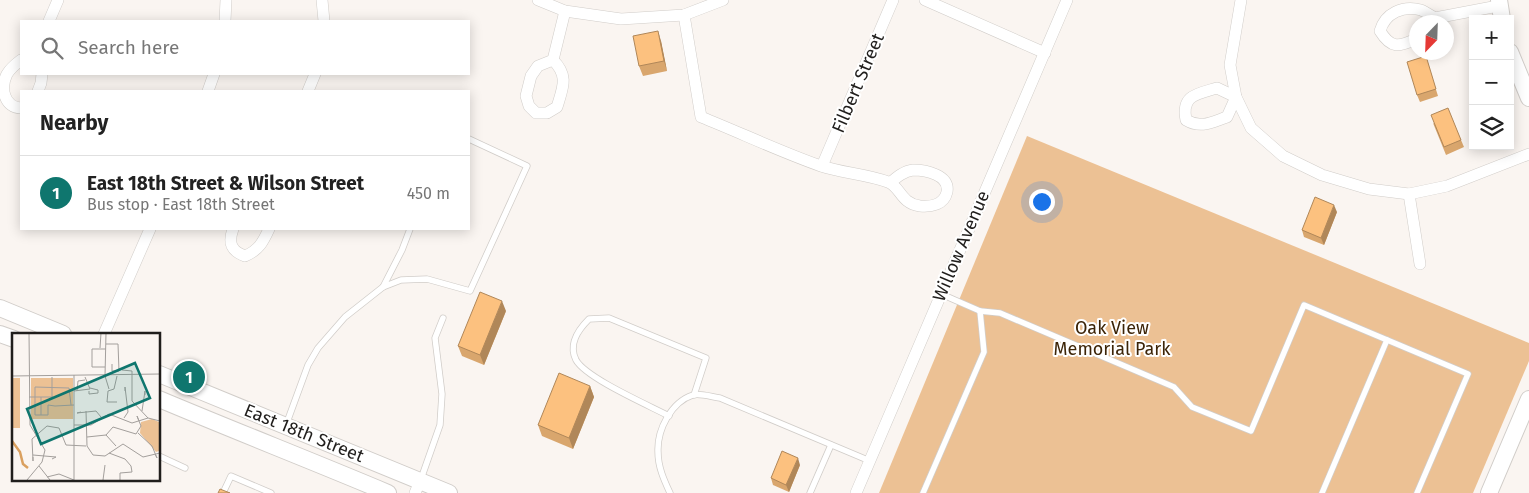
<!DOCTYPE html>
<meta charset="utf-8">
<style>
body{margin:0;font-family:"Fira Sans",sans-serif;background:#f6f6f6;color:#222}
.controls{position:absolute;right:15px;top:15px;display:grid;overflow:hidden;border-radius:0px;box-shadow:0 2px 12px #0003}
.controls button{width:45px;height:45px;display:grid;place-items:center;padding:0;border:0;border-bottom:1px solid #e0e0e0;background:#fff;color:#222;font:25px sans-serif}
.compass{position:absolute;left:1409px;top:15px;width:45px;height:45px;border-radius:50%;background:#fff;box-shadow:0 2px 12px #0003;rotate:203deg}
.you{position:absolute;left:1041px;top:201px;width:18px;height:18px;margin:-12px;border:4px solid #fff;border-radius:50%;background:#1a73e8;box-shadow:0 0 0 8px #1a73e833}
.badge{display:grid;place-items:center;width:32px;height:32px;border-radius:50%;background:#0f766e;color:#fff;font-size:16px;font-weight:700}
.pin{position:absolute;translate:-50% -50%;border:2px solid #fff;box-shadow:0 1px 5px #0006}
.list{margin:0;padding:0;list-style:none}
h2{display:flex;justify-content:space-between;align-items:center;height:65px;margin:0;padding:0 20px;font-size:21px}
h2 small{font-size:16px;font-weight:400;color:#767676}
.list li{display:grid;grid-template-columns:32px 1fr auto;gap:15px;align-items:center;box-sizing:border-box;height:75px;padding:0 20px;border-top:1px solid #e0e0e0}
.list b{display:block;font-size:19px;white-space:nowrap}
.list p{margin:0;font-size:16px;white-space:nowrap;color:#767676}
.list em{font-size:16px;font-style:normal;color:#767676}
.icon{flex:none;width:28px;height:28px;fill:none;stroke:currentColor;stroke-width:2;stroke-linecap:round;stroke-linejoin:round}
.map{position:relative;flex:none;width:1529px;height:493px;overflow:hidden}
.search{position:absolute;background:#fff;box-shadow:0 2px 12px #0003;left:20px;top:20px;width:450px;height:55px;display:flex;align-items:center;gap:12px;box-sizing:border-box;padding:0 18px;border-radius:0px;color:#767676;font-size:19px}
.panel{position:absolute;background:#fff;box-shadow:0 2px 12px #0003;left:20px;top:90px;width:450px;height:140px;border-radius:0px}
.map>svg:first-child{display:block}
</style>
<div class="map">
<svg width="1529" height="493" viewBox="0 0 1529 493">
<rect width="100%" height="100%" fill="#faf5f1"/>
<!-- green -->
<path fill="#ecc194" d="M1027,136L1529,343V361L1473,493H879Z"/>
<g fill="none" stroke-linecap="round" stroke-linejoin="round">
<!-- lane casing -->
<g stroke="#d1cdc9" stroke-width="7">
<g id="lane">
<path d="M383,287L402,250L410,229"/>
<path d="M941,294L980,311L1000,313L1174,387L1192,407L1251,431L1304,305L1468,374L1417,493"/>
<path d="M669,416C648,405 586,378 576,360C568,344 578,330 589,319L609,318L706,358L694,395"/>
<path d="M286,425L308,365L318,348L345,317L383,287L401,280L427,279L470,291L527,166L469,139"/>
<path d="M159,456L185,468"/>
<path d="M421,479L440,425L442,394L435,338L443,318"/>
<path d="M223,493L231,476L271,493"/>
<path d="M670,493C664,480 658,467 658,452C657,430 671,402 693,395C700,393 712,397 720,398L870,461"/>
<path d="M810,493L831,445"/>
<path d="M923,493L984,352L980,311"/>
<path d="M1322,493L1387,340"/>
</g>
</g>
<!-- street casing -->
<g stroke="#d1cdc9" stroke-width="12">
<g id="street">
<path d="M322,0L324,21"/>
<path d="M538,0L565,11L621,19L684,15L723,0"/>
<path d="M925,0L1045,53"/>
<path d="M1241,0L1230,65L1236,97L1251,128L1283,156L1322,175L1369,189L1409,194L1447,186L1529,154"/>
<path d="M684,15L701,117C741,133 781,152 821,166C842,173 866,174 888,182C901,187 900,203 920,206C931,207 944,205 947,192C950,175 926,170 913,170C904,171 897,177 890,183"/>
<path d="M49,21L58,0"/>
<path d="M225,21L226,0"/>
<path d="M1416,39C1399,47 1391,49 1380,31C1385,13 1403,5 1421,10C1426,12 1431,16 1435,18L1498,6"/>
<path d="M21,60C17,63 10,69 7,74C0,88 4,107 21,108"/>
<path d="M553,60C569,76 563,87 557,107L547,113H536L529,106L526,96L531,76L538,66Z"/>
<path d="M553,60L565,11"/>
<path d="M1217,88L1236,97L1227,117C1212,122 1201,129 1186,120C1181,95 1197,94 1217,88Z"/>
<path d="M38,91L41,83L42,74"/>
<path d="M208,91L214,74"/>
<path d="M308,91L315,74"/>
<path d="M822,166L893,0"/>
<path d="M1409,194L1420,264"/>
<path d="M233,229C228,243 231,251 245,256C259,250 263,242 269,229"/>
<path d="M104,334L150,229"/>
<path d="M415,493L420,481"/>
<path d="M856,493L1067,0"/>
</g>
</g>
<!-- secondary casing -->
<g stroke="#d1cdc9" stroke-width="18">
<g id="secondary">
<path d="M1499,0L1502,19"/>
<path d="M1510,52L1529,98"/>
<path d="M0,308L63,334"/>
<path d="M0,334L14,339"/>
<path d="M159,374L449,493"/>
<path d="M159,399C235,431 312,461 388,493"/>
<path d="M1489,493L1529,399"/>
</g>
</g>
<!-- lane -->
<use href="#lane" stroke="#fff" stroke-width="5.5"/>
<!-- street -->
<use href="#street" stroke="#fff" stroke-width="11"/>
<!-- secondary -->
<use href="#secondary" stroke="#fff" stroke-width="16"/>
</g>
<!-- wall -->
<g fill="#d9a66d">
<path d="M661,41L667,71L643,76L639,66Z"/>
<path d="M1428,64L1438,96L1420,102L1417,95Z"/>
<path d="M1433,123L1461,140L1464,147L1446,155Z"/>
<path d="M1337,212L1324,245L1304,237L1302,230Z"/>
<path d="M506,311L484,365L462,356L458,346Z"/>
<path d="M590,386L594,397L573,449L542,436L538,425Z"/>
<path d="M800,465L789,492L773,485L771,478Z"/>
</g>
<!-- shaded-wall -->
<g fill="#b08759">
<path d="M658,31L661,41L667,71L664,61Z"/>
<path d="M1334,205L1337,212L1324,245L1321,238Z"/>
<path d="M502,301L506,311L484,365L480,355Z"/>
<path d="M590,386L594,397L573,449L569,438Z"/>
<path d="M798,458L800,465L789,492L786,485Z"/>
</g>
<!-- building -->
<g fill="#fcc17f" stroke="#b08759">
<path d="M658,31L664,61L639,66L633,36Z"/>
<path d="M1426,56L1436,89L1417,95L1407,62Z"/>
<path d="M1448,108L1461,140L1444,147L1431,115Z"/>
<path d="M1315,197L1334,205L1321,238L1302,230Z"/>
<path d="M480,292L502,301L480,355L458,346Z"/>
<path d="M559,373L590,386L569,438L538,425Z"/>
<path d="M782,451L798,458L786,485L771,478Z"/>
<path d="M220,489L230,493H218Z"/>
</g>
<g text-anchor="middle" dominant-baseline="central" stroke-width="4" stroke-linejoin="round" paint-order="stroke">
<!-- street labels -->
<g font-size="18" fill="#201e1c" stroke="#fff">
<text transform="translate(858 83) rotate(-67)">Filbert Street</text>
<text transform="translate(961 246) rotate(-67)">Willow Avenue</text>
<text transform="translate(304 433) rotate(22)">East 18th Street</text>
</g>
<!-- park labels -->
<g font-size="18" fill="#3c2407" stroke="#fff">
<text x="1112" y="328">Oak View<tspan x="1112" dy="21">Memorial Park</tspan></text>
</g>
</g>
<!-- overview -->
<g transform="translate(12 333)">
<rect width="148" height="148" fill="#faf5f1"/>
<path d="M0,45H8V95H0ZM19,45H61V86H19ZM140,86L147,89V118L144,119L128,100L129,89Z" fill="#ecc194"/>
<path fill="none" stroke="#daa05f" stroke-width="2.5" d="M0,108L8,119L11,131L16,135"/>
<path fill="none" stroke="#a39f9c" stroke-width="1" d="M17,0H57M94,0L93,43L97,56M94,11H106L107,38H100V31M88,15L89,0M93,34H80V16H94M110,37L120,38V68L136,85M0,43L148,41M62,58L78,56L73,44M65,58L66,48L73,47M77,58V61L86,60V57L78,55M17,64H41M40,64V44M105,69H95L96,58L102,56L105,43M59,72L57,55L23,54V82H36V72L43,73L62,72M74,78L75,113L81,122L93,123L111,111L131,124L148,120M130,78L133,58V62M69,79L65,80L84,78L89,84M29,82V64M112,85L116,79L113,54V58M62,92H79L97,81L120,90L136,85L148,88M126,100L140,113L145,125L143,121M94,102L101,94L124,101L129,93L125,83L127,88M75,104L94,102L104,113M97,120L113,126L119,133L120,139L108,140V147M21,122L44,124L40,126M21,124V128L20,106L35,93L47,95L54,112L74,113M27,133L38,147M35,144L47,141L62,147M15,147L30,129L33,117L18,92L17,0M62,147V42M91,147L93,132"/>
<path fill="#0f766e" fill-opacity="0.15" stroke="#0f766e" stroke-width="2.5" d="M123,30L138,65L29,111L15,76Z"/>
<rect width="148" height="148" fill="none" stroke="#201e1c" stroke-width="2.5"/>
</g>
</svg>
<div class="controls">
<button>+</button>
<button>−</button>
<button><svg class="icon" aria-label="layers" viewBox="0 0 24 24"><path d="M12 4l9 5-9 5-9-5zM3 14l9 5 9-5"/></svg></button>
</div>
<svg class="compass" viewBox="-18 -18 36 36"><path d="M0-13l5 13h-10z" fill="#e53935"/><path d="M0 13l5-13h-10z" fill="#767676"/></svg>
<div class="you"></div>
<div class="pin badge" style="left:189px;top:377px">1</div>
<div class="search"><svg class="icon" aria-label="search" viewBox="0 0 24 24"><circle cx="10" cy="10" r="6"/><path d="M15 15l6 6"/></svg>Search here</div>
<section class="panel">
<h2>Nearby<small></small></h2>
<ul class="list">
<li><span class="badge">1</span><div><b>East 18th Street &amp; Wilson Street</b><p>Bus stop · East 18th Street</p></div><em>450 m</em></li>
</ul>
</section>
</div>
